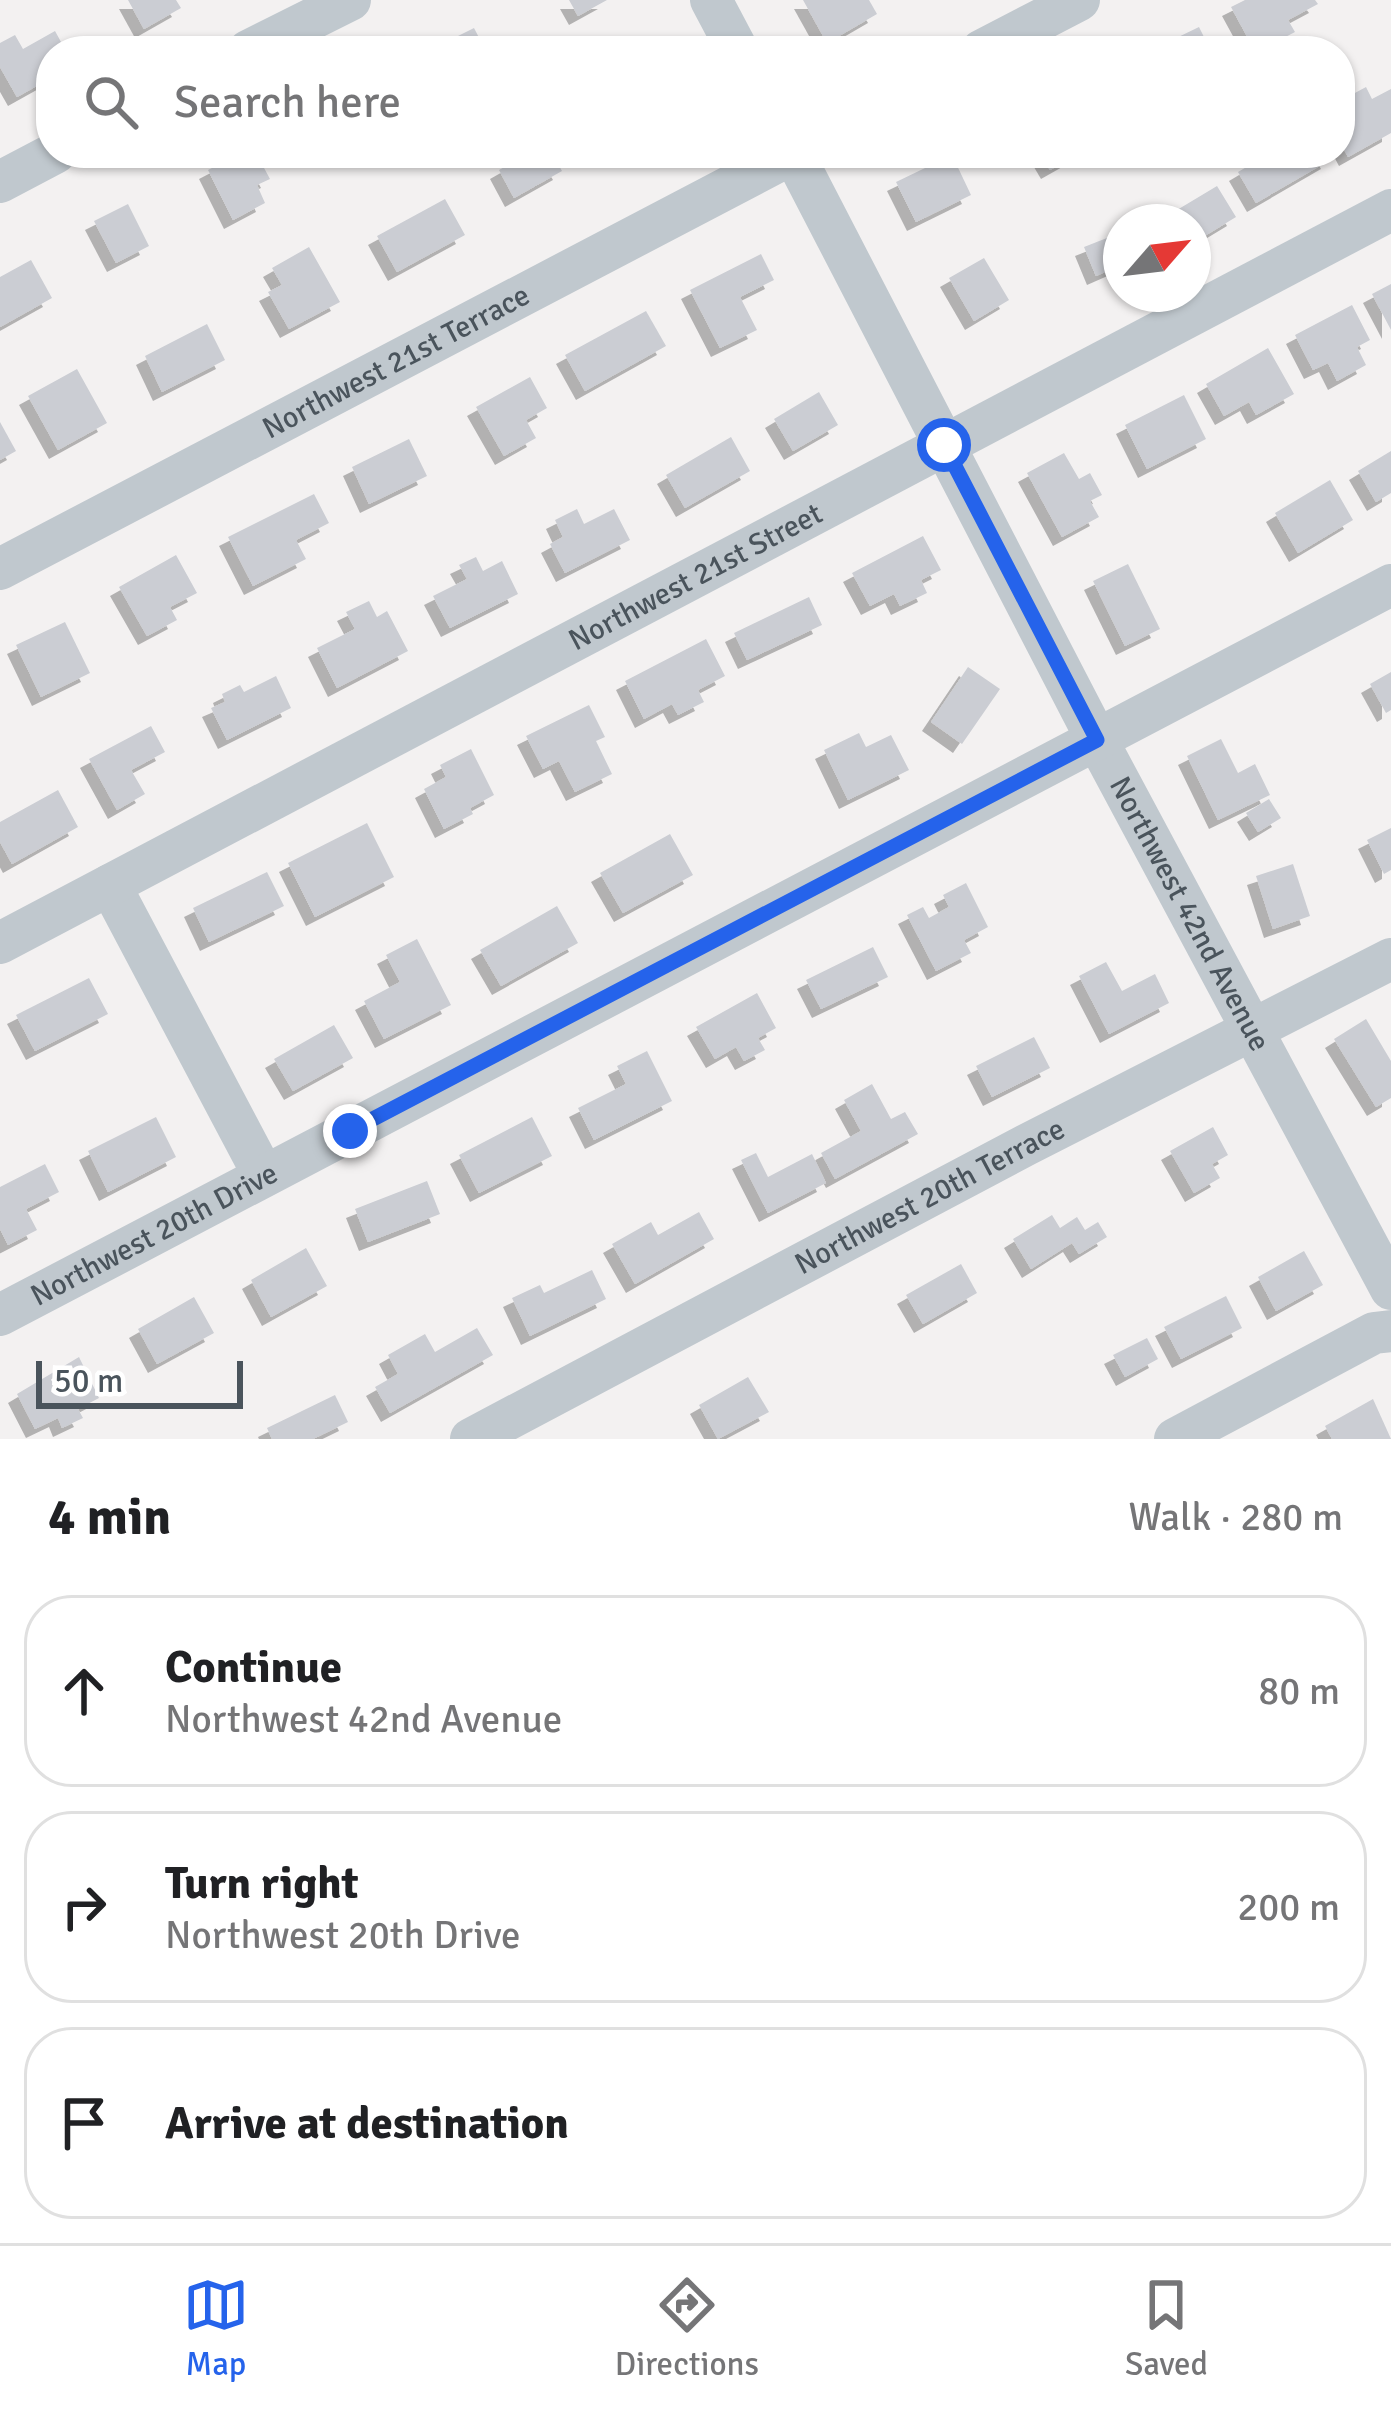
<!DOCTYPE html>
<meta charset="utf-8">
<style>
body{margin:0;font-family:Signika,sans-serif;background:#f2f2f2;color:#202124}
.compass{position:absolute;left:1103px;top:204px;width:108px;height:108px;border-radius:50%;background:#fff;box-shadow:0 3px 9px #0004;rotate:62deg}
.scale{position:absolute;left:36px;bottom:30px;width:207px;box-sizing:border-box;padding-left:12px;border:6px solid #4a545c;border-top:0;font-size:33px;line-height:42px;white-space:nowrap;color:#4a545c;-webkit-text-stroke:9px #fff;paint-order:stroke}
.stop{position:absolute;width:36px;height:36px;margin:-27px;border:9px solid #2563eb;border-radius:50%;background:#fff}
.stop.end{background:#2563eb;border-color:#fff;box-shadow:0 3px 12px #0008}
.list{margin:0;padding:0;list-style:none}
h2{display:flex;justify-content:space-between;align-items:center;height:156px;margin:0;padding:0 48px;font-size:51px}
h2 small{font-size:39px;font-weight:400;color:#757577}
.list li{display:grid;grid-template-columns:78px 1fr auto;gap:36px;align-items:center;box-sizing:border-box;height:192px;margin:0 24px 24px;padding:0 24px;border:3px solid #e0e0e0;border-radius:48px}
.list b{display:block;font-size:45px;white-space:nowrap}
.list p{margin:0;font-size:39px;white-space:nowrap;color:#757577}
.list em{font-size:39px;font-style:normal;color:#757577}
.icon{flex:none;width:66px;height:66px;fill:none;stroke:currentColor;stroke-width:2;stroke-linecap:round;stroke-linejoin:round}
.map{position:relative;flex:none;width:1391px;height:1439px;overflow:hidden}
.search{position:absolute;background:#fff;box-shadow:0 3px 9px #0004;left:36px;right:36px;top:36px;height:132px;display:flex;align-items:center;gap:30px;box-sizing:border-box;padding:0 42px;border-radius:48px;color:#757577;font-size:45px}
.sheet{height:804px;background:#fff}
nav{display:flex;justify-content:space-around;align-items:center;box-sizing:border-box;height:168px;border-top:3px solid #e0e0e0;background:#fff;font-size:33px;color:#757577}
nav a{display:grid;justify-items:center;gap:6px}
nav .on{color:#2563eb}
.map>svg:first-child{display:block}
</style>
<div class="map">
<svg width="1391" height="1439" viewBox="0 0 1391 1439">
<defs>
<filter id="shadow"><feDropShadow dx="-9" dy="9" stdDeviation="0" flood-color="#0004"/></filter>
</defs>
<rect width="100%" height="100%" fill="#f3f1f1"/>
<!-- building -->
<g fill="#cbcdd3" filter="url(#shadow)">
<path d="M128,0H176L181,8L144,29Z"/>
<path d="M569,0H607L578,16Z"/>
<path d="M803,0H869L877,14L827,43Z"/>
<path d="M1245,0H1315L1318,4L1288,20L1295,32L1272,44L1276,51H1255L1231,7Z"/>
<path d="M1199,27L1211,51H1143L1168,42Z"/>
<path d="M474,28L486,51H428Z"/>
<path d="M55,31L66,51H51V78L17,97L0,67V43L15,35L23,49Z"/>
<path d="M1366,87L1372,99L1391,89V133L1348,157L1340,142V116L1345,113L1340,101Z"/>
<path d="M241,153H256L270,179L257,185L265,203L233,220L208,170Z"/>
<path d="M510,153H552L562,171L514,198L499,170L515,161Z"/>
<path d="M1040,153H1070L1073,157L1050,170Z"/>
<path d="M1270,153H1326L1330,160L1256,203L1238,172Z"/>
<path d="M952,155L971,195L916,222L896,182Z"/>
<path d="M1217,186L1236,217L1193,243V222H1171L1167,216Z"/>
<path d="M445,199L465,235L397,272L377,236Z"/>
<path d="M128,204L149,246L116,263L94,221Z"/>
<path d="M1112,236L1121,265L1096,276L1084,247Z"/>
<path d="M309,247L340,302L289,329L268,292L282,285L272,268Z"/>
<path d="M761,254L774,280L740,297L757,330L720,348L690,290Z"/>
<path d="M984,258L1009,300L974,321L949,278Z"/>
<path d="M31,260L52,298L0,327V277Z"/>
<path d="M1391,284V330L1372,294Z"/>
<path d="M1352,305L1370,340L1357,347L1366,365L1337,381L1328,363L1313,370L1295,335Z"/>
<path d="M646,311L666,346L585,391L565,355Z"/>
<path d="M207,324L225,360L162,392L145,356Z"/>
<path d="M1268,348L1294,394L1256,415L1249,402L1224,416L1206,384Z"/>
<path d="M77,369L107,423L58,450L28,396Z"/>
<path d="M530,377L547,408L526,420L536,438L504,456L476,407Z"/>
<path d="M819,392L838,425L793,451L774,419Z"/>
<path d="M1184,395L1206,439L1147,469L1125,425Z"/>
<path d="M0,422L16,451L0,460Z"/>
<path d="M731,437L750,471L685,508L666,475Z"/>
<path d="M409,439L427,476L369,504L352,467Z"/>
<path d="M1391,451V493L1376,502L1358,471Z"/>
<path d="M1064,453L1079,479L1090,473L1102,495L1090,501L1099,517L1062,537L1027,473Z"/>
<path d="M1330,480L1353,520L1298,553L1275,513Z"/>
<path d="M314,494L329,523L296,540L306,559L253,586L228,537Z"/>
<path d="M577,509L584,524L614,509L630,540L565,573L550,544L563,537L555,520Z"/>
<path d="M923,536L941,570L921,580L927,593L900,606L894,594L870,606L852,573Z"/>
<path d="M176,555L197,593L170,607L177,620L147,636L119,587Z"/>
<path d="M476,557L483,571L502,561L518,594L450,628L433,596L467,579L459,565Z"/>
<path d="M1128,564L1160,629L1125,646L1093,581Z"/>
<path d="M809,597L822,625L747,660L734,633Z"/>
<path d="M369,601L377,617L387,611L408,651L337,688L317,648L355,629L346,612Z"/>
<path d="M65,622L90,673L41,697L16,645Z"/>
<path d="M706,639L725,676L698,690L704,702L678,715L672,704L644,719L625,681Z"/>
<path d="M968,667L1000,689L962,744L931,722Z"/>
<path d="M1391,672V710L1386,713L1370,684Z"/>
<path d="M276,676L291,708L227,740L211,708L225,702L222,694L240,685L244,692Z"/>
<path d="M589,705L605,737L596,741L612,774L575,792L559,761L543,769L526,736Z"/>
<path d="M151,726L165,752L131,770L145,794L117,810L89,759Z"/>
<path d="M859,733L866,747L891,735L909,770L848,800L824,750Z"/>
<path d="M1221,739L1238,773L1255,764L1270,795L1218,820L1187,756Z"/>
<path d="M471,749L494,795L470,808L473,814L444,829L424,789L446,777L440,765Z"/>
<path d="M58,790L78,827L12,864L0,842V822Z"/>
<path d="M1269,799L1281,818L1258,832L1246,813Z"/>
<path d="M367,823L394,877L315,917L288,863Z"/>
<path d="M1391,828V870L1384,874L1367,840Z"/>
<path d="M670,834L693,875L623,913L600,873Z"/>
<path d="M1293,864L1310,916L1273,929L1256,876Z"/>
<path d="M267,872L284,906L209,942L193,908Z"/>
<path d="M966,883L988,927L964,940L971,953L936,971L907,915L923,907L929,918L949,907L943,895Z"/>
<path d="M557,906L578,943L501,986L480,950Z"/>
<path d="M417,939L451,1005L384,1039L364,1001L400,982L386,955Z"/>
<path d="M873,947L888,977L821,1009L806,980Z"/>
<path d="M1106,962L1122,991L1155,974L1169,1003L1109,1034L1079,976Z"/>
<path d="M89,978L108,1014L35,1051L16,1015Z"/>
<path d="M757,993L776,1028L758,1038L765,1050L744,1061L736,1047L715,1059L696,1027Z"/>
<path d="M1366,1019L1391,1061V1098L1376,1107L1334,1039Z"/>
<path d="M334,1025L353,1058L293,1091L274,1059Z"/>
<path d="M1034,1037L1050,1068L992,1097L976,1066Z"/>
<path d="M647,1051L672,1101L594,1140L578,1108L626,1084L617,1066Z"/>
<path d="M872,1084L891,1119L905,1112L918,1134L835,1179L821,1153L861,1131L844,1100Z"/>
<path d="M156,1117L176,1157L108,1192L88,1151Z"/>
<path d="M532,1117L552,1156L479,1193L459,1155Z"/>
<path d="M1213,1127L1228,1155L1212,1164L1220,1178L1194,1193L1170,1151Z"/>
<path d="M756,1153L768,1177L812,1154L826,1183L768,1213L741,1160Z"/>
<path d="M45,1164L59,1192L26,1209L37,1230L8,1245L0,1229V1187Z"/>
<path d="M427,1181L440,1214L368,1242L355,1209Z"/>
<path d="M699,1212L714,1239L635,1284L612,1244L651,1222L658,1235Z"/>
<path d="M1052,1215L1060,1228L1077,1217L1085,1230L1098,1222L1107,1237L1079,1254L1072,1243L1031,1269L1013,1239Z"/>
<path d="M306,1248L327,1286L271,1317L251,1280Z"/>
<path d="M1304,1251L1323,1285L1276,1311L1258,1277Z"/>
<path d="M961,1264L977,1293L923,1324L906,1295Z"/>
<path d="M592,1270L606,1299L530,1336L512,1298L540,1285L544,1293Z"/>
<path d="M1226,1296L1242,1328L1181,1359L1164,1327Z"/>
<path d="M194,1297L214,1333L157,1364L138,1329Z"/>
<path d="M477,1328L493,1355L390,1413L375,1387L398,1374L388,1355L425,1334L435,1352Z"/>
<path d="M1147,1338L1158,1359L1125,1377L1113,1355Z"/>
<path d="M79,1357L99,1398L78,1409L83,1418L62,1428L58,1418L35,1429L17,1394Z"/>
<path d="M748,1377L769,1412L718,1439L699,1405Z"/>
<path d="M335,1395L348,1422L313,1439H272L267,1428Z"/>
<path d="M1373,1399L1391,1439H1332L1325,1426Z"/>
</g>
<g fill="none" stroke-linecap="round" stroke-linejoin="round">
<!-- minor -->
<g stroke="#c0c8ce" stroke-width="42">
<path d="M711,0L738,51"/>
<path d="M248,51L350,0"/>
<path d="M981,51L1079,0"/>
<path id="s1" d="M793,153L1097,740L1391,1289"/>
<path d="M0,182L55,153"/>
<path id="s2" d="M0,569L794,153"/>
<path d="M110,885L264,1176"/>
<path id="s3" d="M0,943L1391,210"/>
<path id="s4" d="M0,1315L1391,585"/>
<path id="s5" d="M471,1439L1026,1145L1391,959"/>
<path d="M1175,1439L1374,1333L1391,1331"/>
</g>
</g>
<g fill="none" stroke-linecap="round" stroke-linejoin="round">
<!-- route -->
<path stroke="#2563eb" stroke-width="15" d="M350,1131L1097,740L944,445"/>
</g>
<g text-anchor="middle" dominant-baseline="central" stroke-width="9" stroke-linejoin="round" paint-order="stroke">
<!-- street labels -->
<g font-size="30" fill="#4a545c" stroke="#fff">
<text stroke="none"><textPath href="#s2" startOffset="447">Northwest 21st Terrace</textPath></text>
<text stroke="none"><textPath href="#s3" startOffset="786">Northwest 21st Street</textPath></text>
<text stroke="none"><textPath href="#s1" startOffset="858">Northwest 42nd Avenue</textPath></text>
<text stroke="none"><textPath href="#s5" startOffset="519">Northwest 20th Terrace</textPath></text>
<text stroke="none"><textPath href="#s4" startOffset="174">Northwest 20th Drive</textPath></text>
</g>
</g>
</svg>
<svg class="compass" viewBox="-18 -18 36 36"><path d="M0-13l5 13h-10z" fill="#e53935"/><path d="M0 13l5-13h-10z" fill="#757577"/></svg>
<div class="scale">50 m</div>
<div class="stop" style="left:944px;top:445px"></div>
<div class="stop end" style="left:350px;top:1131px"></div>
<div class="search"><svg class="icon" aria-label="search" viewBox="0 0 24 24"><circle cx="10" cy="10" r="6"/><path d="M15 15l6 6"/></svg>Search here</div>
</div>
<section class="sheet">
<h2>4 min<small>Walk · 280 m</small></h2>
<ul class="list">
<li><svg class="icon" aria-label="ahead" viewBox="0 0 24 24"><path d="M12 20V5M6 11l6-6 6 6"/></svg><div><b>Continue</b><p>Northwest 42nd Avenue</p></div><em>80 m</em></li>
<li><svg class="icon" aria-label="right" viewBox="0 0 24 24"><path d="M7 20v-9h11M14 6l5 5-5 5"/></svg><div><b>Turn right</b><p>Northwest 20th Drive</p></div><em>200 m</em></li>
<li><svg class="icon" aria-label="arrive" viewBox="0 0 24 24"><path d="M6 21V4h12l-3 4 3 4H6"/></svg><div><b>Arrive at destination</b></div></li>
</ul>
</section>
<nav>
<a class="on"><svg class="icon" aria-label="map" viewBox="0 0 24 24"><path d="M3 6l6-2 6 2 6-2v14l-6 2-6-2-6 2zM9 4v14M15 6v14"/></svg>Map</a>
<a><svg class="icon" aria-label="directions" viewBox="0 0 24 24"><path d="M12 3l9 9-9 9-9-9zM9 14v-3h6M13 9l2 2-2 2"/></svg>Directions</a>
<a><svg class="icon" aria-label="saved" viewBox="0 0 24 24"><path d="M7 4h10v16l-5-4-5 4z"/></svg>Saved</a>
</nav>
